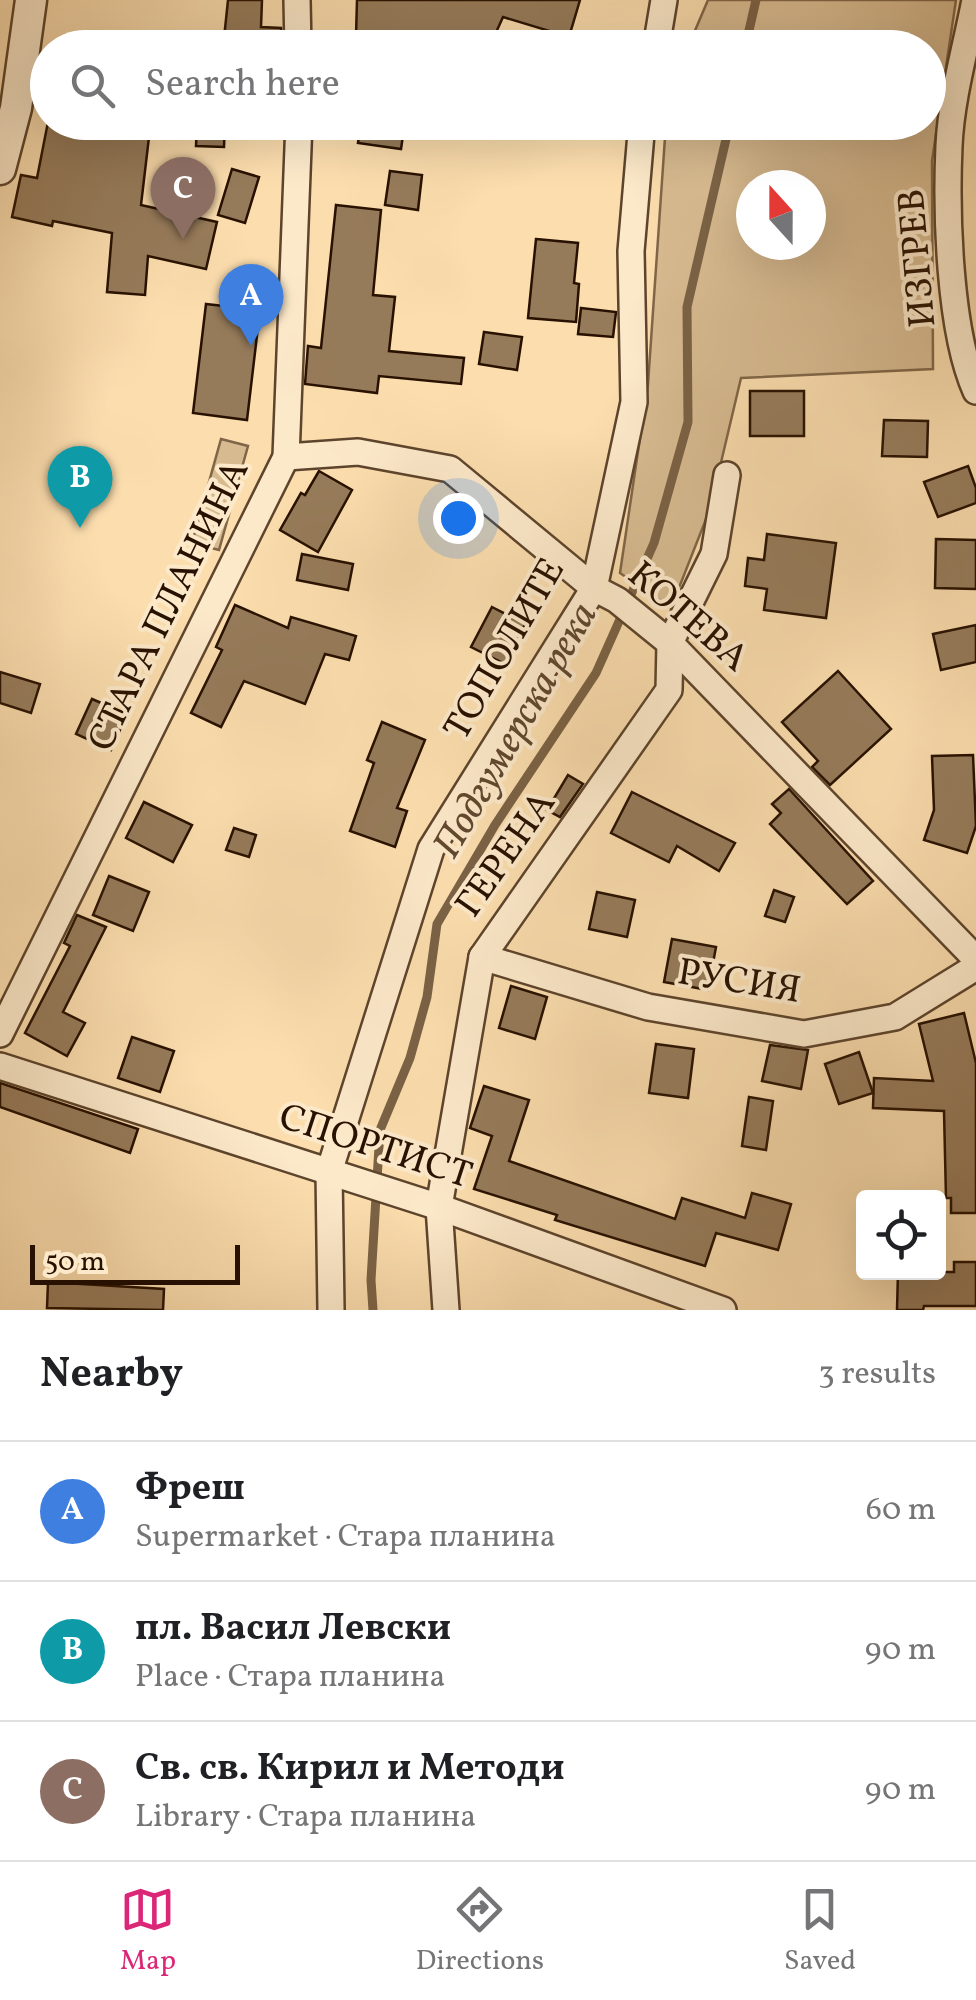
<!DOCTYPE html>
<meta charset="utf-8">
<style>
body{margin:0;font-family:Vollkorn,serif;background:#f6f6f6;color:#202124}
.controls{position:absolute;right:30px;bottom:30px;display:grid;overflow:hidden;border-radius:10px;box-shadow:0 10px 40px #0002}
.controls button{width:90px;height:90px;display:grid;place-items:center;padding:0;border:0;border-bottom:2px solid #e0e0e0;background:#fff;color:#202124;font:50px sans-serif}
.compass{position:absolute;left:736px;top:170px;width:90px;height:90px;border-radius:50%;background:#fff;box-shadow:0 10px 40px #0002;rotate:339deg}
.scale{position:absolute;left:30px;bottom:25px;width:210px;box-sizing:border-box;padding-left:10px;border:5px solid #281100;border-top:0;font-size:28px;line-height:35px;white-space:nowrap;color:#281100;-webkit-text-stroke:8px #fce9ca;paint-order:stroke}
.you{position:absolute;left:458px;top:518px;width:35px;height:35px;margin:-25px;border:8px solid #fff;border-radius:50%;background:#1a73e8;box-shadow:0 0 0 15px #1a73e833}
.badge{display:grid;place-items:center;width:65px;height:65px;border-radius:50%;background:#db2777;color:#fff;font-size:32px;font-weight:700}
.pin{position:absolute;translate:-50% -82px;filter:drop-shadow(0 2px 5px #0008)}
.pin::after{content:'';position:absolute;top:52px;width:35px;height:30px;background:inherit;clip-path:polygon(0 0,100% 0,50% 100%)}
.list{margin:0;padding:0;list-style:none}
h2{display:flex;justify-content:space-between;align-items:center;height:130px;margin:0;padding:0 40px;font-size:42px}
h2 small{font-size:32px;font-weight:400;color:#757577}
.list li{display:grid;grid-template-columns:65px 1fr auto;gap:30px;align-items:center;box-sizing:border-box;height:140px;padding:0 40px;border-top:2px solid #e0e0e0}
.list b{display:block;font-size:38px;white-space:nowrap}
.list p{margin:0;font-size:32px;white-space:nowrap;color:#757577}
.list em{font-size:32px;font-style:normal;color:#757577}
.icon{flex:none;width:55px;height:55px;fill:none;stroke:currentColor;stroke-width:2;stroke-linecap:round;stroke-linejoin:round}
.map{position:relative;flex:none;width:976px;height:1310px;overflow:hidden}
.search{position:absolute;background:#fff;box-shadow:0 10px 40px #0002;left:30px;right:30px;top:30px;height:110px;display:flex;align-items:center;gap:25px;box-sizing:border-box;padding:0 35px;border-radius:55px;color:#757577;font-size:38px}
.sheet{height:550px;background:#fff}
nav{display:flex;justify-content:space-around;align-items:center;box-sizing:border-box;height:140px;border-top:2px solid #e0e0e0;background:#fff;font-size:28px;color:#757577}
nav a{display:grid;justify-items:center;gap:5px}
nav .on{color:#db2777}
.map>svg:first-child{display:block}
</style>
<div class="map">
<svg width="976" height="1310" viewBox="0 0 976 1310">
<rect width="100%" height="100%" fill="#fbddae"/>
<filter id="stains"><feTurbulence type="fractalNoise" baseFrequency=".002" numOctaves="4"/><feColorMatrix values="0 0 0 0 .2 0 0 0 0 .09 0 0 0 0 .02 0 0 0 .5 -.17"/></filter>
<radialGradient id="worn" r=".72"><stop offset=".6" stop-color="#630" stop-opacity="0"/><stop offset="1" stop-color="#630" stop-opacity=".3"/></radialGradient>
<!-- green -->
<g fill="#d7ba90" stroke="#806648" stroke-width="2.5" fill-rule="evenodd">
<path d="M708,0H956L932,161L933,369L741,378L710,509L671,608L620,573L648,384L666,123L928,122V48L688,47ZM751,185H811V245H751Z"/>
<path d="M221,439L248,446L219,550L192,543Z"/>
</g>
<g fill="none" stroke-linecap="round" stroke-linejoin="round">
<!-- stream -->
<g stroke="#7b6245" stroke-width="9">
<path d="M745,48L756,0"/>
<path d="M373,1310L371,1280L380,1130L410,1058L427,997L437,924L495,825L596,673L654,543L688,422L687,307L730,122"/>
</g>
</g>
<!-- building -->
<g fill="#967b5a" stroke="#281100" stroke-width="2.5">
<path d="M228,0H262L261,27L281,28L282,48H223Z"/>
<path d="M357,0H580L569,37L503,17L489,48H360L356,36Z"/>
<path d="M48,122H100L98,132L149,137L141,205L217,222L206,269L148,256L145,295L107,292L112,233L53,221L52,226L12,217L21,175L37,178Z"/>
<path d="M197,122H225L224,147L196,146Z"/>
<path d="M361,122H405L401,149L358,143Z"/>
<path d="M232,169L259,177L245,223L218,215Z"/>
<path d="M390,171L422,175L418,210L385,205Z"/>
<path d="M336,205L381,210L373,295L395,297L389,351L464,358L461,384L379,376L377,393L305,384L308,346L321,348Z"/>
<path d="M536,239L578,243L574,283L579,284L576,322L528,318Z"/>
<path d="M206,304L260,310L247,420L193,413Z"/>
<path d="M581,308L616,312L613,337L578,334Z"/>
<path d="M484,332L522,337L517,370L479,364Z"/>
<rect x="750" y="391" width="54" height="45"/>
<path d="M884,420L928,421L927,457L882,456Z"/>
<path d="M968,466L976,488V503L938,517L924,482Z"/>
<path d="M319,471L352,490L318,552L280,530L301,493L305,495Z"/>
<path d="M767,534L836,543L826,618L764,610L767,589L745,586L748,558L764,560Z"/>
<path d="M936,539L976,540V589L935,588Z"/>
<path d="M302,554L353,564L348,590L297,580Z"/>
<path d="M235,605L288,628L291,617L356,636L349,660L325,654L305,704L244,681L221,727L191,713L222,650L216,647Z"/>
<path d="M492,607L525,624L505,664L471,647Z"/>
<path d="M976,625V662L941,670L933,634Z"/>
<path d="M838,671L891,729L830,785L812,767L818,761L782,722Z"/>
<path d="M0,672L40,684L31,713L0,703Z"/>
<path d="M92,699L127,714L111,750L76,734Z"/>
<path d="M382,722L425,740L397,808L407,811L395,847L350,831L374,763L367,760Z"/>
<path d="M973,755L976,826L967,853L924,840L934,810L932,756Z"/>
<path d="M568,775L583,784L560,817L547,810Z"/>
<path d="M789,789L873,881L847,904L770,824L781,813L772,804Z"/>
<path d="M632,792L735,843L719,871L677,846L669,862L611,833Z"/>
<path d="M144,802L192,825L173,862L126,838Z"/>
<path d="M234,828L256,835L249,857L226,850Z"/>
<path d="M109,876L149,892L133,931L93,915Z"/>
<path d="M774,890L794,897L785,922L765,916Z"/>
<path d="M597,892L635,900L627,937L589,929Z"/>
<path d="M77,915L106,927L63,1012L85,1023L67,1056L25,1033L70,946L64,943Z"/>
<path d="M672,939L716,947L708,990L664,982Z"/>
<path d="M511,986L547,997L535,1039L499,1028Z"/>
<path d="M964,1013L976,1063V1213H951V1198H946L944,1111L873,1108L874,1078L933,1081L919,1024Z"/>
<path d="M132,1037L174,1051L160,1092L118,1078Z"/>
<path d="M656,1044L694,1049L688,1098L649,1093Z"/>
<path d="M770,1045L808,1050L801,1089L762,1081Z"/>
<path d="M859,1052L873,1093L839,1104L825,1064Z"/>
<path d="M0,1083L138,1129L130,1153L0,1107Z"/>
<path d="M484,1086L529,1100L509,1161L675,1219L682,1198L745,1218L752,1193L791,1204L778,1250L716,1233L705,1266L555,1220L557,1215L474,1189L492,1136L470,1128Z"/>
<path d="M749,1097L773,1101L766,1150L742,1146Z"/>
<path d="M954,1262H976V1306H924L923,1310H897L898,1272H954Z"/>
<path d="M48,1282L164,1289L163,1310L47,1308Z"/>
</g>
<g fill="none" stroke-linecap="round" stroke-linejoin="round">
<!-- minor casing -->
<g stroke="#5d442c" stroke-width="30">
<g id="minor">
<path d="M297,0L298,48"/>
<path d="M975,0C966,47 951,98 949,146C946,212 949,331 976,391"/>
<path d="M656,48L664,0"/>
<path d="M286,457L358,452L450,469L594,588L617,600L670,643L976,959"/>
<path d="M482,957L648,1007L804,1034L895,1017L976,967"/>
<path d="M0,1034L286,457L299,122"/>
<path d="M0,1066L439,1207L723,1310"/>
<path d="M331,1310L329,1172L431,849L594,588L634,402L631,251L642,122"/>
<path d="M446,1310L439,1207L482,957L669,690L670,643L714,554L727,475"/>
</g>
</g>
<!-- tertiary casing -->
<g stroke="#5d442c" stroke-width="35">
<path id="tertiary" d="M0,169L16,108L31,0"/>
</g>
<!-- minor -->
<use href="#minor" stroke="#fce9ca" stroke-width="25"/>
<!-- tertiary -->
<use href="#tertiary" stroke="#fce9ca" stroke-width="30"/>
</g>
<g text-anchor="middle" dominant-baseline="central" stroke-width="8" stroke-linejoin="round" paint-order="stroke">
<!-- street labels -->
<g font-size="38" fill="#281100" stroke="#fce9ca">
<text transform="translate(919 258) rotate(-95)">ИЗГРЕВ</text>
<text transform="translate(170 606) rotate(-64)">СТАРА ПЛАНИНА</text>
<text transform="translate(687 618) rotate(41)">КОТЕВА</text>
<text transform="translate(506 650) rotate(-60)">ТОПОЛИТЕ</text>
<text transform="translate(507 855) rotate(-55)">ГЕРЕНА</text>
<text transform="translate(739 983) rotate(9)">РУСИЯ</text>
<text transform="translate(375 1148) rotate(18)">СПОРТИСТ</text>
</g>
<!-- water labels -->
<g font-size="40" font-style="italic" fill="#60472e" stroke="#fce9ca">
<text transform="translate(517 731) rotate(-60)">Подгумерска река</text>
</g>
</g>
<rect width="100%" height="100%" filter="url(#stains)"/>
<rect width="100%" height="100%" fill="url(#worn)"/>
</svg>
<div class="controls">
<button><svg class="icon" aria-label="locate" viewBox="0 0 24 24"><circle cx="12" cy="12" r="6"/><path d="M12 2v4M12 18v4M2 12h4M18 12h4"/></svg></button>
</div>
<svg class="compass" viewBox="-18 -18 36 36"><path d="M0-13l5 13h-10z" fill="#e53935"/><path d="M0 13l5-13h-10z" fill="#757577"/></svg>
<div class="scale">50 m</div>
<div class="you"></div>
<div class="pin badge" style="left:251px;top:346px;background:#3f7fe0">A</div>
<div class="pin badge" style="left:80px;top:528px;background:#0f9aa8">B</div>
<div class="pin badge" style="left:183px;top:239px;background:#8d6e63">C</div>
<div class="search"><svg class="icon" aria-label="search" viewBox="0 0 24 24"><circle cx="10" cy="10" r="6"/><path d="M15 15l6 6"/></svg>Search here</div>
</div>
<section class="sheet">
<h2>Nearby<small>3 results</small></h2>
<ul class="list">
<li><span class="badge" style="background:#3f7fe0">A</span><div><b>Фреш</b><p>Supermarket · Стара планина</p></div><em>60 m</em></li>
<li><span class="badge" style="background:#0f9aa8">B</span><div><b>пл. Васил Левски</b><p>Place · Стара планина</p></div><em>90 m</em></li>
<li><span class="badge" style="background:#8d6e63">C</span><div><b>Св. св. Кирил и Методи</b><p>Library · Стара планина</p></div><em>90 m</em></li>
</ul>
</section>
<nav>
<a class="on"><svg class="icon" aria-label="map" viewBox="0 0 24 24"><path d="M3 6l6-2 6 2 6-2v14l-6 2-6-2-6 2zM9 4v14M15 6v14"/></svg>Map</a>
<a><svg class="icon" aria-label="directions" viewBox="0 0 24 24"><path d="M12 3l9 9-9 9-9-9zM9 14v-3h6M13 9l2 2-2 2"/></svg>Directions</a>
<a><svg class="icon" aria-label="saved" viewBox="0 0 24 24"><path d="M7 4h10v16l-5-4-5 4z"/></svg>Saved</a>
</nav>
